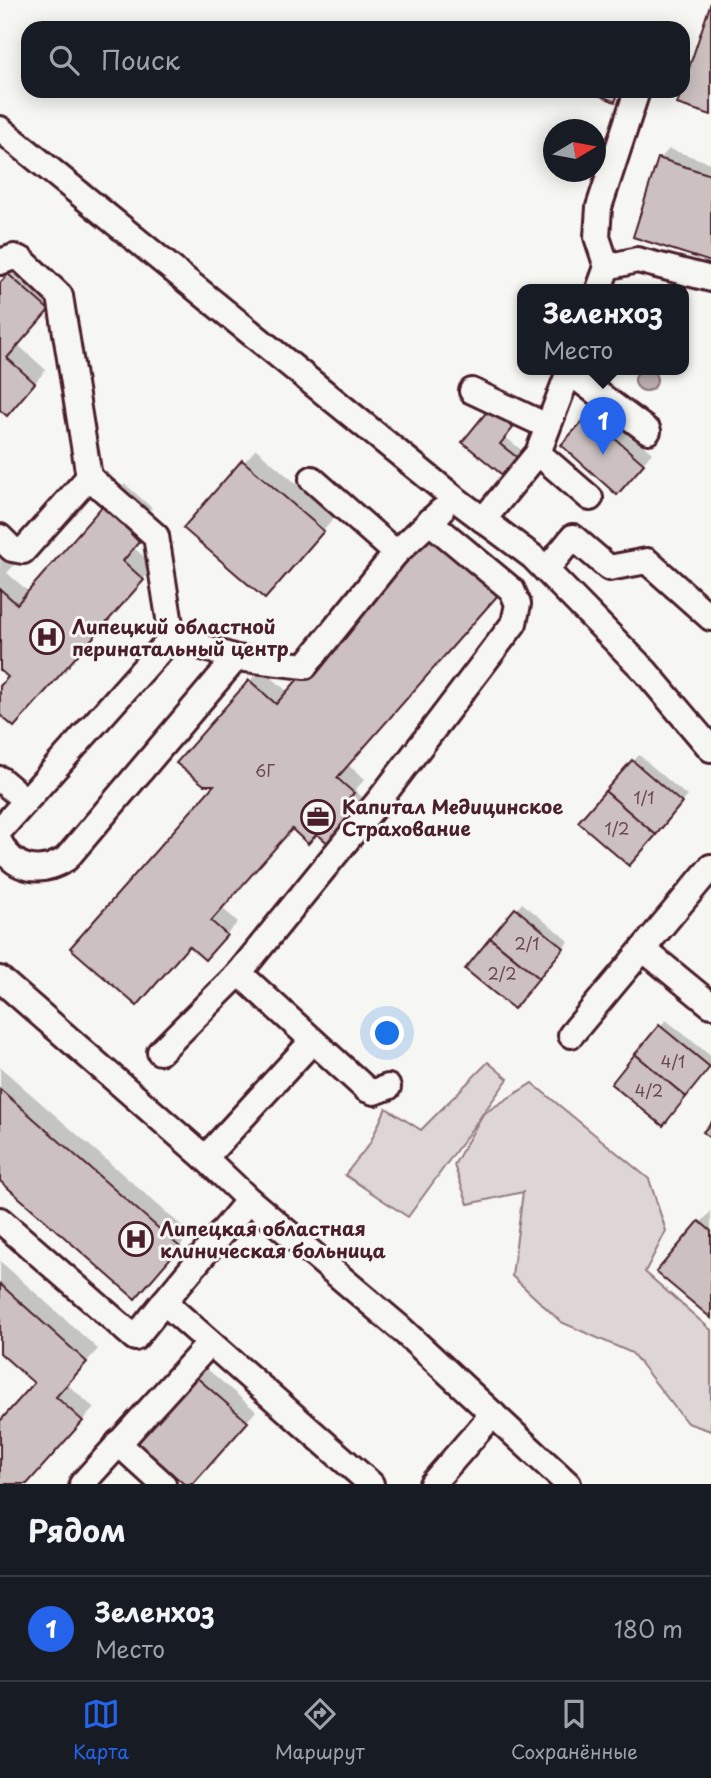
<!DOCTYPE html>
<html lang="ru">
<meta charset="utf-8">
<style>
body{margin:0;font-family:"Playpen Sans",sans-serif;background:#20242c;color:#f1f3f6}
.compass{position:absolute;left:543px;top:119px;width:63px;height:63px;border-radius:50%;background:#171b24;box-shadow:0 4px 18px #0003;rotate:80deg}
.you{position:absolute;left:388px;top:1034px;width:24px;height:24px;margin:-18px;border:5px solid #fff;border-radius:50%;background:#1a73e8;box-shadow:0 0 0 10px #1a73e833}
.badge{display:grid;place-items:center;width:46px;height:46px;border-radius:50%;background:#2563eb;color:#fff;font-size:23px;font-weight:700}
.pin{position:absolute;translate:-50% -58px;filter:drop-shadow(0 2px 4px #0008)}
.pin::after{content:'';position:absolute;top:37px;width:24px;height:21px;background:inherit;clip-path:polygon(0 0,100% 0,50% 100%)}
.popup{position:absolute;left:517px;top:284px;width:172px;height:91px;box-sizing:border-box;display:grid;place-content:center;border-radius:14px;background:#171b24;filter:drop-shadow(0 2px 5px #0005);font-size:23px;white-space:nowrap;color:#9ea1a6}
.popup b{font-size:26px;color:#f1f3f6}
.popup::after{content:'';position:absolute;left:50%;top:100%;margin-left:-14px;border:14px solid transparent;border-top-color:#171b24}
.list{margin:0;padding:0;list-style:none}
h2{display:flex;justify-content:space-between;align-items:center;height:91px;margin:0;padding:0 28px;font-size:30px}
h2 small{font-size:23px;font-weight:400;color:#9ea1a6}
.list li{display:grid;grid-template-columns:46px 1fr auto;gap:21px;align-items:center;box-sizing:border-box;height:105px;padding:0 28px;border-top:2px solid #363941}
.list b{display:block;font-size:26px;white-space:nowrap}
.list p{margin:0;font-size:23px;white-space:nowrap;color:#9ea1a6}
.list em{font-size:23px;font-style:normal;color:#9ea1a6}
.icon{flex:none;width:38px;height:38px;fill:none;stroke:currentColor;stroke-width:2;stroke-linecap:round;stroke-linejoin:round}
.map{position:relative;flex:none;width:711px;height:1484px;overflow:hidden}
.search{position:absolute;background:#171b24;box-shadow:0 4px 18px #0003;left:21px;right:21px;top:21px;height:77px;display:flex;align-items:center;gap:18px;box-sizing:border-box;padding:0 24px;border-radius:21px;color:#9ea1a6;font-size:26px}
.sheet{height:196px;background:#171b24}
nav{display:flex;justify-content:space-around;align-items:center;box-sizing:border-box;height:98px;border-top:2px solid #363941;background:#171b24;font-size:19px;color:#9ea1a6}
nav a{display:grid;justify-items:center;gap:4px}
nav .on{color:#2563eb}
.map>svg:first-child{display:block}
</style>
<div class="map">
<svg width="711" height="1484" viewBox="0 0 711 1484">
<rect width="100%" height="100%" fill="#f6f6f2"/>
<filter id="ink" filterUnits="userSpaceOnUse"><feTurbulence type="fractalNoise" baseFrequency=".0143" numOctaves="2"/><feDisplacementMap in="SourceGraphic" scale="14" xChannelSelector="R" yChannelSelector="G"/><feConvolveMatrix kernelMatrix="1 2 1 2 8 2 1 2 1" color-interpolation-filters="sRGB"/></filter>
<g filter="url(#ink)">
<!-- green -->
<g fill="#ddd6d5" stroke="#947a80" stroke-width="2">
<path d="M488,1062L508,1079L408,1217L345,1175L370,1143L386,1108L421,1130Z"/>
<path d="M532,1083L649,1179L666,1231L645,1272L711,1330V1431L687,1423L632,1353L561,1322L512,1276L523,1192L468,1204L454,1165L483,1114Z"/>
</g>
<!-- water -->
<circle fill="#bbadae" stroke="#8e747a" stroke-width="2" cx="646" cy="380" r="11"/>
<!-- shadow -->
<g fill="#0003">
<path d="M669,149L711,163V261L660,159Z"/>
<path d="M21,263L60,297L18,345L46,370L19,401L0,408V285Z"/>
<path d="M599,407L652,453L626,483L564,445Z"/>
<path d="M490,410L518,421L505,437L524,452L505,474Z"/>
<path d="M256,449L335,517L277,585L185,528Z"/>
<path d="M125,484L152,508L141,521L150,529L134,548L155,566L27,713L0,712V688L10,677L0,668V547L17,562L7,573L29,592Z"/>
<path d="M428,534L509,582L348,765L365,779L355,790L366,801L341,830L317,832L292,828L222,908L238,922L205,958L218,783L250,681L262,669L288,692Z"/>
<path d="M639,755L687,796L635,857L580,822Z"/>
<path d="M522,903L569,941L520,1000L468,969Z"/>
<path d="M666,1020L711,1056V1065L669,1117L660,1026Z"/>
<path d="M0,1067L191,1234L147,1284L0,1178Z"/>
<path d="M711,1211V1316L659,1272Z"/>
<path d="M0,1261L98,1349L67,1384L94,1408L26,1484H0V1423L36,1383L0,1350Z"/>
<path d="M206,1368L256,1411L199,1477L192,1484H187L196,1377Z"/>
</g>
<!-- building -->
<g fill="#ccc1c0" stroke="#4a1f2b" stroke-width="2">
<path d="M711,2V115L677,104Z"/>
<path d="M589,91H619L615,102Z"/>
<path d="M658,158L711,175V262L633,237Z"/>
<path d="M8,274L49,310L7,358L35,383L7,416L0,410V283Z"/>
<path d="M489,409L513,428L500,444L519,459L505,477L462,442Z"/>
<path d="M588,415L644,464L617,495L561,445Z"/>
<path d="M242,460L324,531L265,599L183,528Z"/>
<path d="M112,495L141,521L131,534L139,542L123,561L144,580L14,727L0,715V686L8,677L0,670V589L17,604Z"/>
<path d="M427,532L498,595L337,778L354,793L344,804L355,814L329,844L317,834L308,844L292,829L211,921L227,935L205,960L189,946L137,1006L70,948L214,785H204L176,763L249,680L276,704Z"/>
<path d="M632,760L682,803L656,835L605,791Z"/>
<path d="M605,791L656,835L629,866L578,822Z"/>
<path d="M515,908L564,948L539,978L490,938Z"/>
<path d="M490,938L539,978L514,1009L465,969Z"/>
<path d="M659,1025L710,1067L686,1097L635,1054Z"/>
<path d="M635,1054L686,1097L663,1126L611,1084Z"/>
<path d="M0,1089L180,1247L135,1299L0,1181Z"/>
<path d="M711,1123V1139L703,1132Z"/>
<path d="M699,1221L711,1231V1318L656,1272Z"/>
<path d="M0,1284L87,1362L56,1397L83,1421L27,1484H0V1421L34,1383L0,1353Z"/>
<path d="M195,1376L248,1422L193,1484H184L137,1443Z"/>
</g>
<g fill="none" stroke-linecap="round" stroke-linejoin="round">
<!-- minor casing -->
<g stroke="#4a1f2b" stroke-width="30">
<g id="minor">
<path d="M0,129L454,498L533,557L646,672L711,749"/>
<path d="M0,262L14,257L22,260L60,296L89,477L156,536L172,637"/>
<path d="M607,267L597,237L599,207L637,91"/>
<path d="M599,289L607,267L637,260L711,279"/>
<path d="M569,372L648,431"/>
<path d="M472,391L547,426"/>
<path d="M538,453L590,498"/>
<path d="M312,479L396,553"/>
<path d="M483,520L538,453L570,369"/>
<path d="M0,537L12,549L23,551L89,477"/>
<path d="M546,570L573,537L609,568L647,561L711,618"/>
<path d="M0,779L25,800"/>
<path d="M0,830L172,637L236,658L305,666L396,553L441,511"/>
<path d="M0,843C14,871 41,875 66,859L236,658"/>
<path d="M643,949L711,1005"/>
<path d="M239,973L366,1089L374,1092L388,1087"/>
<path d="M0,979L205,1158L249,1200L399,1327L568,1484"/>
<path d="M571,1035L711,867"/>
<path d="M160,1052L239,973L381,798L514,623L518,604L512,590L429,521"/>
<path d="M205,1158L306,1048"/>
<path d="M249,1200L164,1302L371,1484"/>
<path d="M0,1220L135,1338L164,1302"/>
<path d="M118,1443L163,1484"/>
<path d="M82,1484L210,1343"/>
<path d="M432,1484L493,1414"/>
</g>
</g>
<!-- minor -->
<use href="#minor" stroke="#f6f6f2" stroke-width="24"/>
</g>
</g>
<!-- icons -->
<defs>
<g id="hospital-ring" transform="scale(1.75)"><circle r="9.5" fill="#f6f6f2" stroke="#4a1f2b" stroke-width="1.5"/><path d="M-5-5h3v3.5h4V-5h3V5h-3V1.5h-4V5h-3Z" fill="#4a1f2b"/></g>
<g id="office-ring" transform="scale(1.75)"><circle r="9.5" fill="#f6f6f2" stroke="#4a1f2b" stroke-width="1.5"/><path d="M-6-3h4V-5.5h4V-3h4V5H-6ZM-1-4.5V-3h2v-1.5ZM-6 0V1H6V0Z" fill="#4a1f2b"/></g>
</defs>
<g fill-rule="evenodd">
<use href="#hospital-ring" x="47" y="637"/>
<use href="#office-ring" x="318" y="817"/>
<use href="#hospital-ring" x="136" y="1239"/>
</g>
<g text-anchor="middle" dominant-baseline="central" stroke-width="6" stroke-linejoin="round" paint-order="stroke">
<!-- number labels -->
<g font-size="16" fill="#6a4850">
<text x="265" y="770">6Г</text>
<text x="644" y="797">1/1</text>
<text x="617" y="828">1/2</text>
<text x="527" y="943">2/1</text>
<text x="502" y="973">2/2</text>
<text x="673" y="1061">4/1</text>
<text x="649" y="1090">4/2</text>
</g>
<!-- poi labels -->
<g font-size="19" font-weight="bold" fill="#4a1f2b" stroke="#f6f6f2" text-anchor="start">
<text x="72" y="626">Липецкий областной<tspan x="72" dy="22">перинатальный центр</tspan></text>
<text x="342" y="806">Капитал Медицинское<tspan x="342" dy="22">Страхование</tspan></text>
<text x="160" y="1228">Липецкая областная<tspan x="160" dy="22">клиническая больница</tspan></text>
</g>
</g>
</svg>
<svg class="compass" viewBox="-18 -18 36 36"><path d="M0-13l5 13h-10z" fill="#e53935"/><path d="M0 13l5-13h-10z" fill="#9ea1a6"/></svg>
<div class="you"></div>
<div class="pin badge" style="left:603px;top:455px">1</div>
<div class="popup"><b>Зеленхоз</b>Место</div>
<div class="search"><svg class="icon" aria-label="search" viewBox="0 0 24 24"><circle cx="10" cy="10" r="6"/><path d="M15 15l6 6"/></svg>Поиск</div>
</div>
<section class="sheet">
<h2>Рядом<small></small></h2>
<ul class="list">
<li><span class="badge">1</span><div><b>Зеленхоз</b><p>Место</p></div><em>180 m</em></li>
</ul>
</section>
<nav>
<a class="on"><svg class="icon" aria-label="map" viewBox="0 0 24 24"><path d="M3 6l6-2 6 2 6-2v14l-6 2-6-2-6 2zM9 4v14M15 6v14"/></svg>Карта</a>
<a><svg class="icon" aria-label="directions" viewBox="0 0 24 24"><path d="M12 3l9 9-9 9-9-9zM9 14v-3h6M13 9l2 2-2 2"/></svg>Маршрут</a>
<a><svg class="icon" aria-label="saved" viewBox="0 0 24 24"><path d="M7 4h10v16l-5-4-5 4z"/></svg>Сохранённые</a>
</nav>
